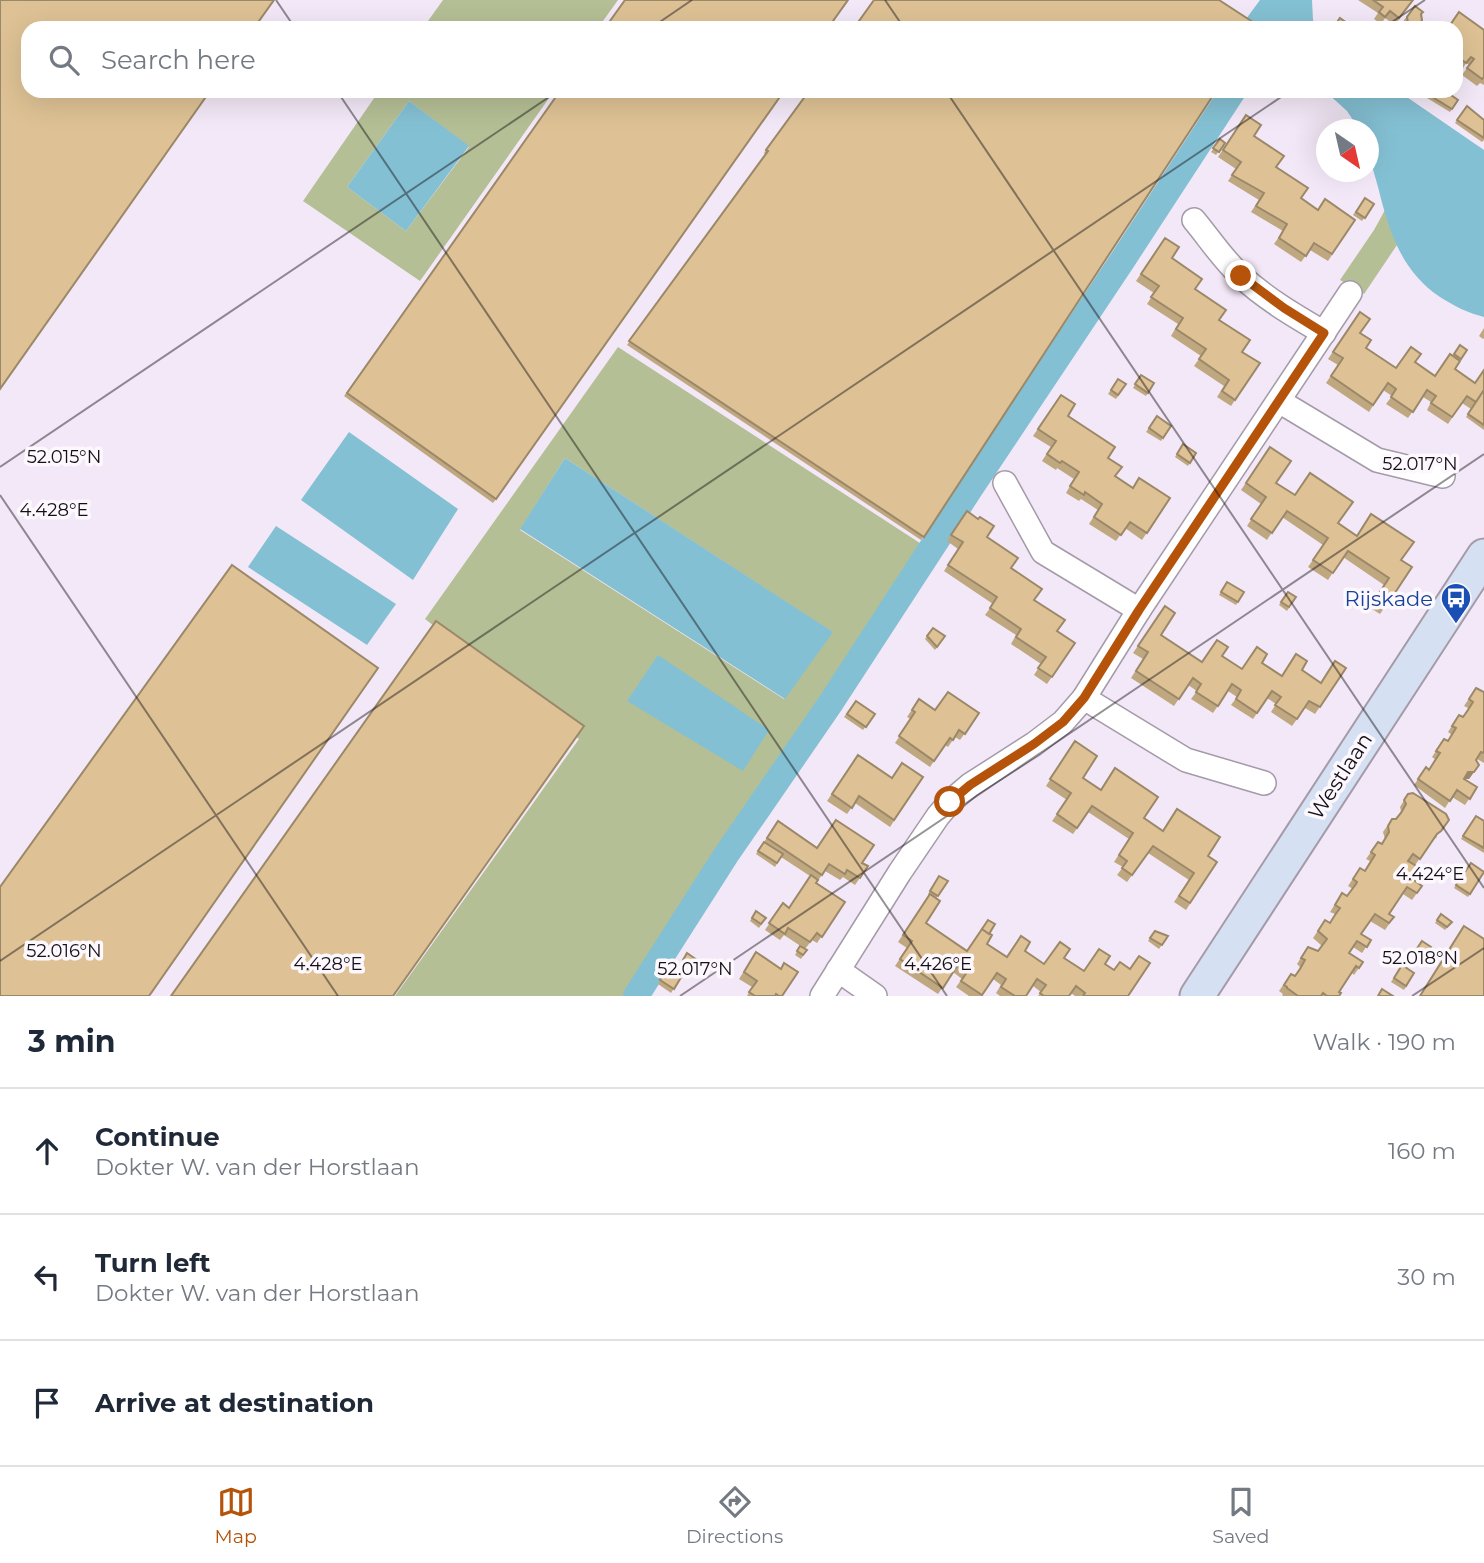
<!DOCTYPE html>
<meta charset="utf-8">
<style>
body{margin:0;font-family:Montserrat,sans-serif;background:#f2f2f3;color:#1f2937}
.compass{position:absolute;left:1316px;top:119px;width:63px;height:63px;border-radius:50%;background:#fff;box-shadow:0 7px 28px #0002;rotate:146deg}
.stop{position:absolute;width:21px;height:21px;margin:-16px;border:5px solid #b45309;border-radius:50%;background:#fff}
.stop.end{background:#b45309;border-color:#fff;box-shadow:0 2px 7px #0008}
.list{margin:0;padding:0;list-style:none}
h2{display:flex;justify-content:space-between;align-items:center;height:91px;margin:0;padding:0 28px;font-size:30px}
h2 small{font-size:23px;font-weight:400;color:#747a83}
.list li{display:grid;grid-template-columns:46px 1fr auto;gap:21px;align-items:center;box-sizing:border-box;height:126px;padding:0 28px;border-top:2px solid #e0e1e3}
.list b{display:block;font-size:26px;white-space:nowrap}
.list p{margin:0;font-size:23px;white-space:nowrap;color:#747a83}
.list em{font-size:23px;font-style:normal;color:#747a83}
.icon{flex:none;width:38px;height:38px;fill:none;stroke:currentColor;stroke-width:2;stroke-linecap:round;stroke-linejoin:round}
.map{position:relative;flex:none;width:1484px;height:996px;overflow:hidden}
.search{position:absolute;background:#fff;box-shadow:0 7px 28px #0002;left:21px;right:21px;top:21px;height:77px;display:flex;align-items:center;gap:18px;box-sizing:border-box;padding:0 24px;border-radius:21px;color:#747a83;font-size:26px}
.sheet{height:469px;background:#fff}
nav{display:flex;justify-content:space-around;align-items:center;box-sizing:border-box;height:98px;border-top:2px solid #e0e1e3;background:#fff;font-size:19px;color:#747a83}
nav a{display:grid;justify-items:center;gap:4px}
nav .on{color:#b45309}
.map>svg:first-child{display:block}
</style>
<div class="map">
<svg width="1484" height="996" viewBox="0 0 1484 996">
<rect width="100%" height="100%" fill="#f3e8f7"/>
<!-- green -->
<g fill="#b5bf95" fill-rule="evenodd">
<path d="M443,0H618L598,28H423Z"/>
<path d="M379,91H554L420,281L303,201ZM409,101L469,147L406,231L347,187Z"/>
<path d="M1385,210L1397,245L1364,294L1340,280L1374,230Z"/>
<path d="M618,347L926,547L685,908L628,996H395L579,739L425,619ZM565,458L832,632L784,699L520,530Z"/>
</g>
<!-- water -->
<g fill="#84c0d3">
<path d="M1260,0H1312L1313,20L1318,28H1250L1246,19Z"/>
<path d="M1325,91H1398L1484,150V317C1468,313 1454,306 1440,297C1401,271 1389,231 1378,187C1375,176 1371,163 1368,151C1367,144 1368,136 1368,130L1359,129L1347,111Z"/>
<path d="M409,101L469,146L406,231L347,187Z"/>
<path d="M349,432L458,509L413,580L301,500Z"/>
<path d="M565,458L833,632L785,699L520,529Z"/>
<path d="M276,526L396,604L367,645L248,567Z"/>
<path d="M658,655L769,730L743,771L627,701Z"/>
</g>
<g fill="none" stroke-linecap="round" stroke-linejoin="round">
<!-- canal -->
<path stroke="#84c0d3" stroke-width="26" d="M636,996L726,855L830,704L970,489L1122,261L1233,91"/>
<!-- street casing -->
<g stroke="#a49aa8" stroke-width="26">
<g id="street">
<path d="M1194,220C1209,238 1222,258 1239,274C1264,298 1295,316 1324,333"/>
<path d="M1279,401L1377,460L1443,476"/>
<path d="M1005,483L1043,552L1139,610"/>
<path d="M1084,698L1186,760L1264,783"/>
<path d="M838,970L875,996"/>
<path d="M822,996L900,872L938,816L950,802L970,785L1034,744L1063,722L1084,698L1139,610L1350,293"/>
</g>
</g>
<!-- secondary casing -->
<g stroke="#a49aa8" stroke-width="37">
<path id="secondary" d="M1197,996L1484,556"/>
</g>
<!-- street -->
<use href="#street" stroke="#fff" stroke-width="23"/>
<!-- secondary -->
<use href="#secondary" stroke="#d5e0f2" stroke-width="33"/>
</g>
<!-- wall -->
<g fill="#bfa780">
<path d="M1358,0H1413L1395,25L1385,18L1381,24L1374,19L1378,13Z"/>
<path d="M1415,6L1421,14L1417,28H1408L1405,26L1404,20Z"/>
<path d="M1456,28L1484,30V85L1480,83L1477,86L1462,75L1469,65L1466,63L1462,70L1456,65V59L1457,57L1456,56Z"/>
<path d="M560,91H784L493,503L344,396Z"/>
<path d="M1216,91L921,540L627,345L766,155L764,153L766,150Z"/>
<path d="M1432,91L1458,100L1450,112L1427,98Z"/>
<path d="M1467,106L1484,120V140L1482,142L1455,123Z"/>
<path d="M1246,115L1254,136L1301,198L1318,210L1355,220L1328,261L1310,250L1301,262L1274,244L1283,231L1251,212L1259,200L1228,181L1236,169L1218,157Z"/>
<path d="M1220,139L1225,143L1216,155L1211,152Z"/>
<path d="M1365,198L1374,204L1362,221L1353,215Z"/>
<path d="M1165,238L1172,258L1242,352L1260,363L1231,406L1217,397L1224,386L1194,366L1201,356L1171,336L1178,324L1147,304L1154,293L1136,281Z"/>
<path d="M1360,312V333L1366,348L1396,368L1415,362L1435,375L1453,356L1460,345L1467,350L1455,369L1475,383L1484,369V430L1466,417L1471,409L1462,403L1448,424L1427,410L1431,402L1423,397L1408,418L1386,404L1392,396L1383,390L1369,412L1326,383L1338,365L1328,359Z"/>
<path d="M1484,328V338L1483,339L1479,336Z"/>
<path d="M1141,375L1154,383L1146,396L1133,388Z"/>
<path d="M1118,379L1126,384L1116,399L1108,394Z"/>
<path d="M1061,395L1068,416L1108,458L1115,476L1133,488L1170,498L1142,540L1125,528L1116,541L1089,524L1098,510L1081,499L1079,501L1066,493L1074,479L1057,468L1056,470L1042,461L1051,447L1033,436Z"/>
<path d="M1157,416L1171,426L1161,441L1146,432Z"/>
<path d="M1183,444L1196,453L1188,466L1175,457Z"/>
<path d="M1270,447L1276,483L1356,536L1412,567L1380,614L1369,607L1384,585L1343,557L1328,580L1308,567L1323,545L1282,517L1267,540L1247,526L1261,504L1241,490Z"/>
<path d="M967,511L987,537L1057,631L1075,643L1047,684L1034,675L1041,664L1011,644L1016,635L985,615L993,604L944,571L958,549L947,541Z"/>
<path d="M1227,582L1238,602L1236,605L1219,595Z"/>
<path d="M1288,592L1296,597L1287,611L1279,605Z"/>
<path d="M1165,606L1161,635L1202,662L1222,656L1242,669L1262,663L1282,676L1302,670L1321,683L1346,668L1315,714L1305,708L1292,726L1271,712L1276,704L1267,698L1253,719L1231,705L1237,697L1228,691L1213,713L1191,699L1197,691L1188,685L1174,706L1131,678L1143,659L1133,653Z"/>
<path d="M933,628L945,636L935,650L925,639Z"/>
<path d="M1476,688L1484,692V763L1477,759L1474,772L1469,779H1464L1477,787L1465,805L1452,797L1445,808L1414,785L1426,767L1429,770L1436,760L1432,757L1444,739L1448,741L1452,735L1448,732L1459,715L1463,717L1468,708L1464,706Z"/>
<path d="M919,699L935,710L979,713L960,740L955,737L948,747L945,745L930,767L895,743L911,719L907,717Z"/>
<path d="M856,701L875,714L863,730L844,717Z"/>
<path d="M1075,741L1083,778L1162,830L1217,862L1186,910L1174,902L1189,880L1148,853L1127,882L1117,875L1123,867L1114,862L1129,839L1088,812L1073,834L1052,821L1067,800L1046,786Z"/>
<path d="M858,755L892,778L923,777L890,827L855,803L847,814L827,801Z"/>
<path d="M1408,794L1437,837L1433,840L1415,865L1411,878L1422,886L1412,900L1403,894L1389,914L1394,917L1385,930L1370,921L1361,934L1371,940L1362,953L1353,947L1349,953L1363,962L1354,975L1352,973L1339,992V996H1283L1282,995L1283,994L1279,991L1291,974L1295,976L1300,967L1297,964L1308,947L1318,951L1322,946L1313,938L1325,920L1330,923L1335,914L1330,912L1342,893L1347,896L1353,889L1348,886L1360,868L1364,871L1370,861L1366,859L1378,842L1381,844L1385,839L1383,832L1392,819H1396L1401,811L1400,807Z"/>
<path d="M1476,816L1484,821V853L1461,839Z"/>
<path d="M778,821L817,847L862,863L868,866L855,885L843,877L840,880L825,871L816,883L845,902L817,943L812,940L805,949L784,935L780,940L765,930L783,903L789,908L810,876L781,857L775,867L756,854Z"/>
<path d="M1471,863L1484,872L1468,897L1454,888Z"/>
<path d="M939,876L948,881L936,899L926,923L967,950L989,934L987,944L1006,957L1025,951L1044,964L1064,958L1084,971L1105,964L1128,996H1075L1071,993L1069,996H1038L1041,992L1033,986L1026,996H1000L996,993L1001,985L993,979L982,996H969L956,987L962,979L953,972L938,994L895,966L907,948L898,942L929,895L928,894Z"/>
<path d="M756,911L766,918L759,928L750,921Z"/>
<path d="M1441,914L1452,922L1445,930L1435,923Z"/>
<path d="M1155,931L1168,936L1159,949L1148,941Z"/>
<path d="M1422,941L1425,956L1423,959L1414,953Z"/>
<path d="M800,946L807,950L801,959L795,955Z"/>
<path d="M756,952L782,996H747L752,987L739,979Z"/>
<path d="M687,953L697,960L691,969L681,963Z"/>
<path d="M672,961L686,969L671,993L658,984Z"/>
<path d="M1402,965L1414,973L1404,990L1391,982Z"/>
</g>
<!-- shaded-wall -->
<path fill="#9b8868" d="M1468,772H1474L1469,779H1463Z"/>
<!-- building -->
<g fill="#dec295" stroke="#9b8868" stroke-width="2">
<path d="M0,0H274L254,28H28V91H210L0,389Z"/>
<path d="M625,0H848L828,28H605Z"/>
<path d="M874,0H1219L1259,26L1258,28H854Z"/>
<path d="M1373,0H1413L1399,18L1390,11L1385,17L1379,12L1383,7Z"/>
<path d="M1415,6L1423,12L1421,14L1422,20L1419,25L1413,26L1408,23L1407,17Z"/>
<path d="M1459,12L1484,30V77L1482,79L1467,68L1474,59L1471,57L1466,63L1458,57L1462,51L1458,48L1456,51V28H1448Z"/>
<path d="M1340,18L1354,28H1333Z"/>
<path d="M560,91H784L496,499L347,393Z"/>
<path d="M809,91H1216L924,537L629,341L768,151L766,150Z"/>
<path d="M1432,91H1445L1458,100L1452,109L1429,95Z"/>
<path d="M1467,106L1484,120V138L1457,120Z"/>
<path d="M1246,115L1261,125L1254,136L1284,156L1276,167L1308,188L1301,198L1318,210L1325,199L1355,220L1332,254L1314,243L1306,256L1279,238L1287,224L1256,206L1264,193L1232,175L1241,162L1223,150Z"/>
<path d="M1220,139L1225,143L1219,152L1213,148Z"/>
<path d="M1365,198L1374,204L1365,218L1356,212Z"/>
<path d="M1165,238L1179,247L1172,258L1202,279L1195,289L1226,310L1219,320L1250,340L1242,352L1260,363L1235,400L1222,391L1229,380L1199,359L1206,349L1176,329L1183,318L1151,297L1159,286L1141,274Z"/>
<path d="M1360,312L1370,319L1360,333L1371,340L1366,348L1396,368L1411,347L1421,354L1415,362L1435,376L1450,354L1460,361L1455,369L1475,383L1484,370V390L1476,402L1467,396L1452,417L1431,403L1436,396L1427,390L1413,412L1391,397L1396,389L1388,383L1373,405L1331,376L1343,358L1333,352Z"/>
<path d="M1460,345L1467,350L1461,359L1454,354Z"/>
<path d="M1141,375L1154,383L1148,393L1135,384Z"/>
<path d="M1118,379L1126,384L1118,395L1111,390Z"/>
<path d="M1484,390V425L1468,414Z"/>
<path d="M1061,395L1075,404L1068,416L1115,447L1108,458L1122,467L1115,476L1133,488L1139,478L1170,498L1147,533L1130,522L1121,535L1094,517L1102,504L1085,492L1084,495L1070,486L1079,472L1062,461L1060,463L1047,454L1056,441L1038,429Z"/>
<path d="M1157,416L1171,426L1163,438L1149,428Z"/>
<path d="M1183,444L1196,453L1190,463L1177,454Z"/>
<path d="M1270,447L1291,461L1276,483L1295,495L1310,473L1353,502L1338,523L1357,536L1371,514L1414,542L1401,560L1412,567L1385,608L1374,601L1389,578L1348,551L1333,573L1313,560L1328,538L1307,524L1287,511L1272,533L1251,519L1266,497L1246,483Z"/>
<path d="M967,511L978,519L980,517L994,526L987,537L1018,558L1011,568L1042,589L1034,600L1065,620L1057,631L1075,643L1052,677L1038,668L1046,657L1016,637L1021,629L990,608L997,597L948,565L963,542L951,535Z"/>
<path d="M232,565L378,668L149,996H0V887Z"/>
<path d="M1227,582L1244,592L1238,602L1221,592Z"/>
<path d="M1288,592L1296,597L1289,607L1281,602Z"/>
<path d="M1165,606L1175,613L1161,635L1202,662L1217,640L1228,647L1222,656L1242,669L1257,647L1267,654L1262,663L1282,676L1296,654L1307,661L1302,670L1321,683L1335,661L1346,668L1320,707L1309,701L1297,719L1275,705L1281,697L1272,691L1257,713L1236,699L1241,690L1232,684L1218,706L1196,692L1201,684L1193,678L1179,699L1136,671L1148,652L1138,646Z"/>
<path d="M436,621L584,726L393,996H171Z"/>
<path d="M933,628L945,636L937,647L927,636Z"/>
<path d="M1476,688L1484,692V753L1481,752L1476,760L1479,765L1474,772H1468L1464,779L1477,787L1470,799L1457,790L1450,801L1418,779L1426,767L1429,770L1434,762L1440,753L1436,751L1444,739L1448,741L1456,728L1452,726L1459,715L1463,717L1468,710L1473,702L1469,699Z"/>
<path d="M948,692L979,713L965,734L959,730L953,740L950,738L934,761L899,736L915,712L912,710L919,699L935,710Z"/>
<path d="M856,701L875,714L866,727L847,714Z"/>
<path d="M1075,741L1097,756L1083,778L1101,790L1115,768L1158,797L1144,818L1163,831L1177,809L1220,837L1208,856L1217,862L1190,903L1179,896L1194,873L1153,846L1132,875L1122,868L1127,861L1119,855L1133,833L1092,806L1077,828L1057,814L1071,793L1050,779Z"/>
<path d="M858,755L892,778L902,763L923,777L894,820L859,796L852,808L832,794Z"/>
<path d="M1413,793L1446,814L1449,820L1441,831L1437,834L1420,859L1413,854L1408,861L1418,867L1411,878L1422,886L1417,893L1407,887L1389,914L1394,917L1389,923L1375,914L1361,934L1371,940L1367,947L1357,941L1349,953L1363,962L1359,968L1356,966L1339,992L1341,993L1339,996H1327L1323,993L1321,996H1298L1287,988V987L1284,985L1291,974L1295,976L1300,969L1305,960L1301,958L1308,947L1318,951L1327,939L1318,931L1325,920L1330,923L1335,915L1340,908L1335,905L1342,893L1347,896L1356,884L1357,882L1353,879L1360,868L1365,871L1375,855L1371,852L1378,842L1382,844L1389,832L1388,826L1392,819H1396L1401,813L1406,804L1404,800L1408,794Z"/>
<path d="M1476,816L1484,821V848L1463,836Z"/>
<path d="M836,820L874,845L862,863L868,866L860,878L847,870L845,874L829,864L822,875L767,838L778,821L817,848Z"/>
<path d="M764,842L783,854L777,863L758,851Z"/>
<path d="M1471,863L1484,872L1470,894L1456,885Z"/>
<path d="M811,875L818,880L816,883L845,902L822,937L817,933L810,942L788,928L785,934L769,923L783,903L789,908Z"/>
<path d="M939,876L948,881L938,896L930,891Z"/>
<path d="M930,894L940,901L926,923L967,951L982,929L992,935L987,944L1007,957L1021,936L1030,942L1025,951L1044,964L1060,942L1070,949L1064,958L1084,971L1099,949L1110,956L1105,964L1114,970L1120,962L1130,969L1139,956L1150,963L1128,996H1083L1085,993L1076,986L1069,996H1044L1040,993L1046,985L1037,979L1026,996H1015L1001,987L1006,979L997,973L982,995L961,981L967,972L957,966L943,988L900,959L912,941L903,935Z"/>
<path d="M756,911L766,918L761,924L752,918Z"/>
<path d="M1441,914L1452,922L1447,927L1437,920Z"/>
<path d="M988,920L995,924L989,934L982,929Z"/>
<path d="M1464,926L1484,939V996H1420Z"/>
<path d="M1155,931L1168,936L1162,945L1150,938Z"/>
<path d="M1422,941L1431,947L1425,956L1416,950Z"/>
<path d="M800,946L807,950L803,955L797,951Z"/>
<path d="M756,952L781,969L784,963L798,972L782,996H779L776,994L775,996H755L749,992L757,981L744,972Z"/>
<path d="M687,953L697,960L693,966L683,960Z"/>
<path d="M672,961L686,969L674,989L660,980Z"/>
<path d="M1402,965L1414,973L1406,986L1394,978Z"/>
<path d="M1382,989L1393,996H1378Z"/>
</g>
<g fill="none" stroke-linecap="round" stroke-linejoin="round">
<!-- route -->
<path stroke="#b45309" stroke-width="9" d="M950,802L970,785L1034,744L1063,722L1084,698L1139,610L1324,333L1284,308L1241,276"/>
</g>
<!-- ticks -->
<path fill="none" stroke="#141015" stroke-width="2" stroke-opacity="0.45" d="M276,0L295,28M885,0L904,28M651,28L692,0M1383,28L1425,0M337,91L947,996M946,91L1484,888M0,467L558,91M0,495L338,996M0,961L1290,91M680,996L1484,454M1412,996L1484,948"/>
<!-- icons -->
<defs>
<g id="bus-pin" transform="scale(1.575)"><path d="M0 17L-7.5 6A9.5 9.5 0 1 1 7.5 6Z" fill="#1a4fb4" stroke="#fcf8fe"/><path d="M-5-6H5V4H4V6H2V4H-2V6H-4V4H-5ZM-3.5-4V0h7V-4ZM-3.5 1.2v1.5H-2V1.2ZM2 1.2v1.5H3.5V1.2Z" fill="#fff"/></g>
</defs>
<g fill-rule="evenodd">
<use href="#bus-pin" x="1456" y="598"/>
</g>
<g text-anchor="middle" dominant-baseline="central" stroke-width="7" stroke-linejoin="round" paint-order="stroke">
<!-- transit labels -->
<g font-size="21" fill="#164399" stroke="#fcf8fe" text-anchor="end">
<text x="1433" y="598">Rijskade</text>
</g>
<!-- street labels -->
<g font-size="21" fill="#141015" stroke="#fcf8fe">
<text transform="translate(1340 776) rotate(-57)">Westlaan</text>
</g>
</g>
<g font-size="18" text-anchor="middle" fill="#141015" stroke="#fcf8fe" stroke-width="7" stroke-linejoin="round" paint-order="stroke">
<text x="64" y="463">52.015°N</text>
<text x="1420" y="470">52.017°N</text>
<text x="54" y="516">4.428°E</text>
<text x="1430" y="880">4.424°E</text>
<text x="64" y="957">52.016°N</text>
<text x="1420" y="964">52.018°N</text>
<text x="328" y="970">4.428°E</text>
<text x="938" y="970">4.426°E</text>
<text x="695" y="975">52.017°N</text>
</g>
</svg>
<svg class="compass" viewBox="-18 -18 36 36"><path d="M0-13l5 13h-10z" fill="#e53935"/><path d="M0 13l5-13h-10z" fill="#747a83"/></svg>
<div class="stop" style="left:950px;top:802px"></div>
<div class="stop end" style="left:1241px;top:276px"></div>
<div class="search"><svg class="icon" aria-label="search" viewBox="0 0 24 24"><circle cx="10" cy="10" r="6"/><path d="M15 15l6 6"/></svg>Search here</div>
</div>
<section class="sheet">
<h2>3 min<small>Walk · 190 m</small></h2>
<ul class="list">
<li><svg class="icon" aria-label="ahead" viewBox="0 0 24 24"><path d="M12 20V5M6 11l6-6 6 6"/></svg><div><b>Continue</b><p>Dokter W. van der Horstlaan</p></div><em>160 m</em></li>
<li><svg class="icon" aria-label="left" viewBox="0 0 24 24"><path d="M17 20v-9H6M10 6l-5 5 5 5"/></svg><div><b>Turn left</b><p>Dokter W. van der Horstlaan</p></div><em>30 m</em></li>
<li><svg class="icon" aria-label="arrive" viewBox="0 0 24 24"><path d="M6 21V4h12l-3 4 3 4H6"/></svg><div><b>Arrive at destination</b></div></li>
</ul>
</section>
<nav>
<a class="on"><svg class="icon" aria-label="map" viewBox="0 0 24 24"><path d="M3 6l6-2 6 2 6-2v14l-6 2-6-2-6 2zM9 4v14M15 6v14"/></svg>Map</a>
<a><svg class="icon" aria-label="directions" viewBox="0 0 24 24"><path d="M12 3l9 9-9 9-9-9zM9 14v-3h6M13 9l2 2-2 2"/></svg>Directions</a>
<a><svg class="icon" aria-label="saved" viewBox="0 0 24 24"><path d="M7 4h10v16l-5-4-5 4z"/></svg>Saved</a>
</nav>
